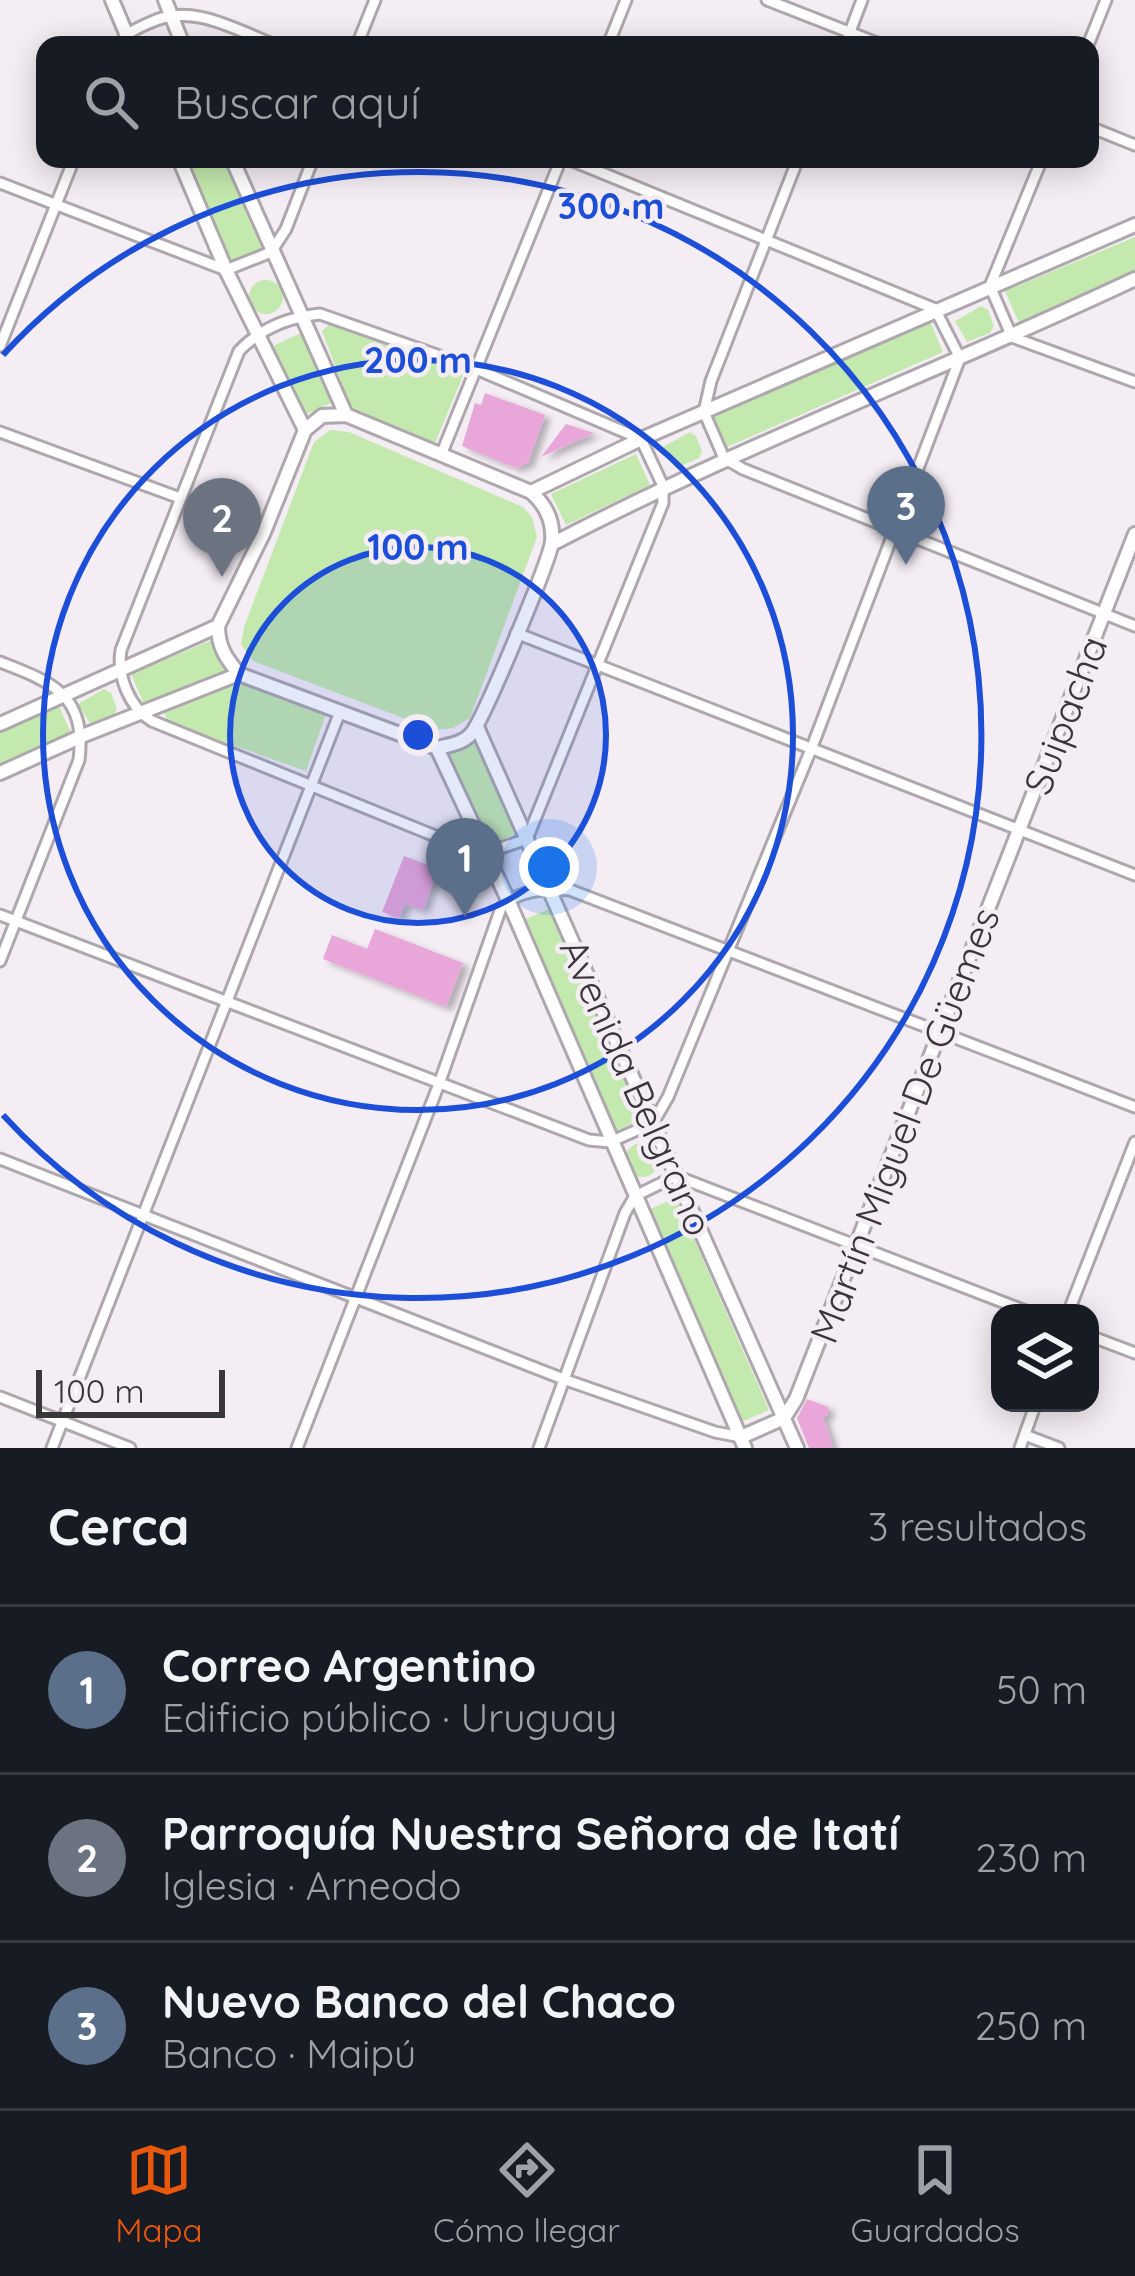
<!DOCTYPE html>
<html lang="es">
<meta charset="utf-8">
<style>
body{margin:0;font-family:Quicksand,sans-serif;background:#242831;color:#f1f3f6}
.controls{position:absolute;right:36px;bottom:36px;display:grid;overflow:hidden;border-radius:24px;box-shadow:0 6px 30px #0003}
.controls button{width:108px;height:108px;display:grid;place-items:center;padding:0;border:0;border-bottom:3px solid #363941;background:#171b24;color:#f1f3f6;font:60px sans-serif}
.scale{position:absolute;left:36px;bottom:30px;width:189px;box-sizing:border-box;padding-left:12px;border:6px solid #393639;border-top:0;font-size:33px;line-height:42px;white-space:nowrap;color:#393639;-webkit-text-stroke:9px #f4edf4;paint-order:stroke}
.you{position:absolute;left:549px;top:867px;width:42px;height:42px;margin:-30px;border:9px solid #fff;border-radius:50%;background:#1a73e8;box-shadow:0 0 0 18px #1a73e833}
.badge{display:grid;place-items:center;width:78px;height:78px;border-radius:50%;background:#ea580c;color:#fff;font-size:39px;font-weight:700}
.pin{position:absolute;translate:-50% -99px;filter:drop-shadow(0 3px 6px #0008)}
.pin::after{content:'';position:absolute;top:63px;width:42px;height:36px;background:inherit;clip-path:polygon(0 0,100% 0,50% 100%)}
.list{margin:0;padding:0;list-style:none}
h2{display:flex;justify-content:space-between;align-items:center;height:156px;margin:0;padding:0 48px;font-size:51px}
h2 small{font-size:39px;font-weight:400;color:#9ea1a6}
.list li{display:grid;grid-template-columns:78px 1fr auto;gap:36px;align-items:center;box-sizing:border-box;height:168px;padding:0 48px;border-top:3px solid #363941}
.list b{display:block;font-size:45px;white-space:nowrap}
.list p{margin:0;font-size:39px;white-space:nowrap;color:#9ea1a6}
.list em{font-size:39px;font-style:normal;color:#9ea1a6}
.icon{flex:none;width:66px;height:66px;fill:none;stroke:currentColor;stroke-width:2;stroke-linecap:round;stroke-linejoin:round}
.map{position:relative;flex:none;width:1135px;height:1448px;overflow:hidden}
.search{position:absolute;background:#171b24;box-shadow:0 6px 30px #0003;left:36px;right:36px;top:36px;height:132px;display:flex;align-items:center;gap:30px;box-sizing:border-box;padding:0 42px;border-radius:24px;color:#9ea1a6;font-size:45px}
.sheet{height:660px;background:#171b24}
nav{display:flex;justify-content:space-around;align-items:center;box-sizing:border-box;height:168px;border-top:3px solid #363941;background:#171b24;font-size:33px;color:#9ea1a6}
nav a{display:grid;justify-items:center;gap:6px}
nav .on{color:#ea580c}
.map>svg:first-child{display:block}
</style>
<div class="map">
<svg width="1135" height="1448" viewBox="0 0 1135 1448">
<defs>
<filter id="shadow"><feDropShadow dx="6" dy="4" stdDeviation="3" flood-color="#0004"/></filter>
</defs>
<rect width="100%" height="100%" fill="#f4edf4"/>
<!-- green -->
<g fill="#c4e9ae">
<path d="M187,159H224L262,248L231,262Z"/>
<path d="M1135,237V270L1019,323L1005,291Z"/>
<circle cx="266" cy="297" r="17"/>
<path d="M981,306L988,310L994,326L990,333L967,342L955,321Z"/>
<path d="M930,321L943,352L725,448L711,417Z"/>
<path d="M331,323L464,373L435,443L351,408L322,331Z"/>
<path d="M301,333L333,402L305,415L273,346Z"/>
<path d="M330,430L349,432L523,507L532,517L537,537L470,718L453,728L435,730L253,661L241,644L244,627L314,442Z"/>
<path d="M690,432L696,436L702,451L699,458L676,468L663,447Z"/>
<path d="M636,454L650,485L566,525L551,494Z"/>
<path d="M212,640L225,670L144,704L131,674Z"/>
<path d="M238,682L326,714L306,771L167,722L164,711Z"/>
<path d="M104,689L111,693L117,709L113,716L91,725L78,704Z"/>
<path d="M59,706L71,733L0,765V733Z"/>
<path d="M476,741L517,833L489,846L448,754Z"/>
<path d="M552,908L644,1119L616,1131L523,920Z"/>
<circle cx="642" cy="1160" r="17"/>
<path d="M676,1198L769,1410L741,1422L648,1210Z"/>
</g>
<!-- building -->
<g fill="#e9a6d8" filter="url(#shadow)">
<path d="M485,393L545,415L528,463L516,468L462,446L475,403L481,405Z"/>
<path d="M566,424L594,433L541,457Z"/>
<path d="M404,856L438,869L423,910L405,904L399,918L382,912Z"/>
<path d="M375,929L463,963L446,1007L323,959L332,935L367,949Z"/>
<path d="M807,1399L828,1407V1415L823,1417L833,1448H809L797,1418Z"/>
</g>
<g fill="none" stroke-linecap="round" stroke-linejoin="round">
<!-- minor casing -->
<g stroke="#aea7ad" stroke-width="15">
<g id="minor">
<path d="M767,0L882,45"/>
<path d="M119,45C127,32 136,29 149,23C191,2 234,29 275,45"/>
<path d="M357,45L375,0"/>
<path d="M608,45L626,0"/>
<path d="M845,45L862,0"/>
<path d="M1088,45L1106,0"/>
<path d="M1090,127L1135,145"/>
<path d="M798,159L711,381L704,412L724,458L743,469L1135,626"/>
<path d="M1042,159L990,286L1012,337L1135,382"/>
<path d="M0,183L226,270L271,252L286,229L313,159"/>
<path d="M320,314L474,368L641,439L663,486V503L527,839L486,853L472,851L152,721C129,707 117,676 121,650L239,351C261,328 289,317 320,314Z"/>
<path d="M0,346L74,159"/>
<path d="M0,432L180,498"/>
<path d="M441,455L561,159"/>
<path d="M516,633L1135,875"/>
<path d="M0,662C52,682 87,695 79,760L0,961"/>
<path d="M0,915L589,1140L610,1142L653,1123L668,1097L812,747L960,358L935,309L568,159"/>
<path d="M0,1159L566,1380L715,1432L741,1437"/>
<path d="M1068,1313L1135,1142"/>
<path d="M1090,1336L1135,1353"/>
<path d="M0,1397L130,1448"/>
<path d="M1025,1435L1059,1448"/>
<path d="M52,1448L340,712"/>
<path d="M297,1448L439,1084L501,908C516,890 548,888 570,890L1135,1107"/>
<path d="M539,1448L625,1213L635,1196L676,1176L1031,1313"/>
<path d="M1020,1448L1036,1403"/>
</g>
</g>
<!-- tertiary casing -->
<g stroke="#aea7ad" stroke-width="18">
<g id="tertiary">
<path d="M112,0L131,45"/>
<path d="M165,0L183,45"/>
<path d="M179,159L226,270L305,430"/>
<path d="M232,159L346,415"/>
<path d="M346,415L531,492C546,505 554,521 552,542C549,562 483,721 471,734C462,744 449,745 437,748L239,674C226,658 218,647 218,626L264,532L305,430L322,416Z"/>
<path d="M531,492L641,439L1135,225"/>
<path d="M552,544C742,445 942,370 1135,279"/>
<path d="M0,724L218,626"/>
<path d="M477,727L797,1448"/>
<path d="M437,748L508,900L745,1448"/>
<path d="M0,773L82,736L239,674"/>
<path d="M741,1437L784,1418L796,1399L1135,534"/>
</g>
</g>
<!-- path -->
<path stroke="#9d979d" stroke-width="3" stroke-dasharray="9 6" stroke-linecap="butt" d="M193,503L251,526"/>
<!-- minor -->
<use href="#minor" stroke="#fff" stroke-width="9"/>
<!-- tertiary -->
<use href="#tertiary" stroke="#fff" stroke-width="12"/>
</g>
<!-- distance rings -->
<circle cx="418" cy="735" r="188" fill="#1d4ed8" fill-opacity=".12"/>
<g fill="none" stroke="#1d4ed8" stroke-width="6">
<circle cx="418" cy="735" r="188"/>
<circle cx="418" cy="735" r="375"/>
<path d="M3 355A563 563 0 1 1 3 1115"/>
</g>
<g text-anchor="middle" dominant-baseline="central" stroke-width="9" stroke-linejoin="round" paint-order="stroke">
<!-- street labels -->
<g font-size="39" fill="#393639" stroke="#f4edf4">
<text transform="translate(1065 715) rotate(-69)">Suipacha</text>
<text transform="translate(637 1087) rotate(66)">Avenida Belgrano</text>
<text transform="translate(904 1125) rotate(-69)">Martín Miguel De Güemes</text>
</g>
</g>
<circle cx="418" cy="735" r="18" fill="#1d4ed8" stroke="#f4edf4" stroke-width="6"/>
<g font-size="36" text-anchor="middle" font-weight="bold" fill="#1d4ed8" stroke="#f4edf4" stroke-width="9" stroke-linejoin="round" paint-order="stroke">
<text x="611" y="219">300 m</text>
<text x="418" y="373">200 m</text>
<text x="418" y="560">100 m</text>
</g>
</svg>
<div class="controls">
<button><svg class="icon" aria-label="layers" viewBox="0 0 24 24"><path d="M12 4l9 5-9 5-9-5zM3 14l9 5 9-5"/></svg></button>
</div>
<div class="scale">100 m</div>
<div class="you"></div>
<div class="pin badge" style="left:465px;top:917px;background:#5c6f8a">1</div>
<div class="pin badge" style="left:222px;top:577px;background:#6b7280">2</div>
<div class="pin badge" style="left:906px;top:565px;background:#5c6f8a">3</div>
<div class="search"><svg class="icon" aria-label="search" viewBox="0 0 24 24"><circle cx="10" cy="10" r="6"/><path d="M15 15l6 6"/></svg>Buscar aquí</div>
</div>
<section class="sheet">
<h2>Cerca<small>3 resultados</small></h2>
<ul class="list">
<li><span class="badge" style="background:#5c6f8a">1</span><div><b>Correo Argentino</b><p>Edificio público · Uruguay</p></div><em>50 m</em></li>
<li><span class="badge" style="background:#6b7280">2</span><div><b>Parroquía Nuestra Señora de Itatí</b><p>Iglesia · Arneodo</p></div><em>230 m</em></li>
<li><span class="badge" style="background:#5c6f8a">3</span><div><b>Nuevo Banco del Chaco</b><p>Banco · Maipú</p></div><em>250 m</em></li>
</ul>
</section>
<nav>
<a class="on"><svg class="icon" aria-label="map" viewBox="0 0 24 24"><path d="M3 6l6-2 6 2 6-2v14l-6 2-6-2-6 2zM9 4v14M15 6v14"/></svg>Mapa</a>
<a><svg class="icon" aria-label="directions" viewBox="0 0 24 24"><path d="M12 3l9 9-9 9-9-9zM9 14v-3h6M13 9l2 2-2 2"/></svg>Cómo llegar</a>
<a><svg class="icon" aria-label="saved" viewBox="0 0 24 24"><path d="M7 4h10v16l-5-4-5 4z"/></svg>Guardados</a>
</nav>
